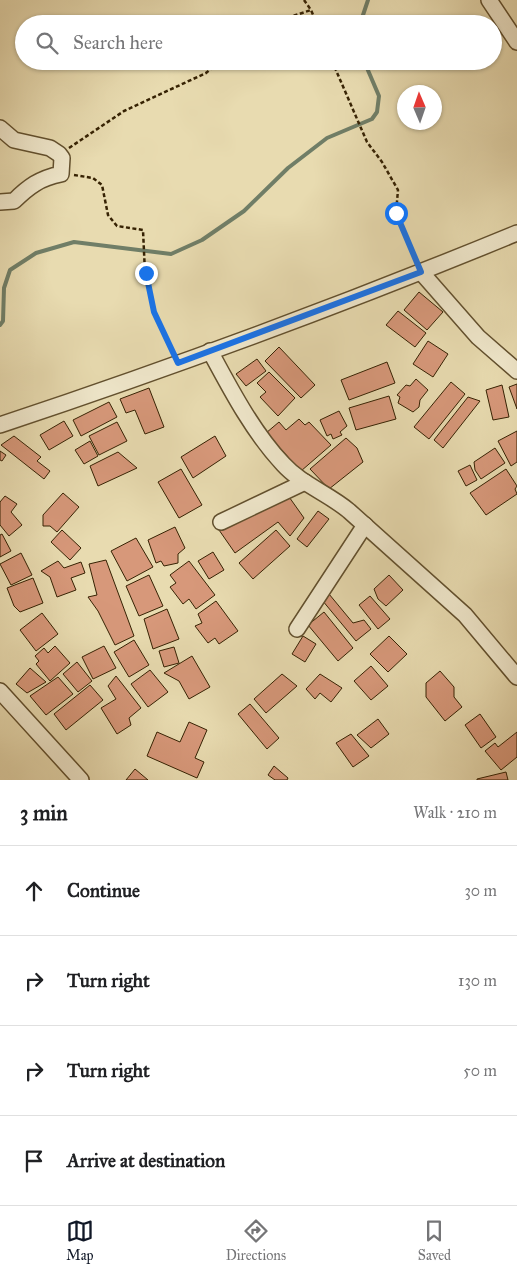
<!DOCTYPE html>
<meta charset="utf-8">
<style>
body{margin:0;font-family:"IM FELL Great Primer",serif;background:#f2f2f2;color:#202124}
.compass{position:absolute;left:397px;top:85px;width:45px;height:45px;border-radius:50%;background:#fff;box-shadow:0 1px 4px #0004;rotate:358deg}
.stop{position:absolute;width:15px;height:15px;margin:-11px;border:4px solid #1a73e8;border-radius:50%;background:#fff}
.stop.end{background:#1a73e8;border-color:#fff;box-shadow:0 1px 5px #0008}
.list{margin:0;padding:0;list-style:none}
h2{display:flex;justify-content:space-between;align-items:center;height:65px;margin:0;padding:0 20px;font-size:21px}
h2 small{font-size:16px;font-weight:400;color:#757577}
.list li{display:grid;grid-template-columns:32px 1fr auto;gap:15px;align-items:center;box-sizing:border-box;height:90px;padding:0 20px;border-top:1px solid #e0e0e0}
.list b{display:block;font-size:19px;white-space:nowrap}
.list em{font-size:16px;font-style:normal;color:#757577}
.icon{flex:none;width:28px;height:28px;fill:none;stroke:currentColor;stroke-width:2;stroke-linecap:round;stroke-linejoin:round}
.map{position:relative;flex:none;width:517px;height:780px;overflow:hidden}
.search{position:absolute;background:#fff;box-shadow:0 1px 4px #0004;left:15px;right:15px;top:15px;height:55px;display:flex;align-items:center;gap:12px;box-sizing:border-box;padding:0 18px;border-radius:28px;color:#757577;font-size:19px}
.sheet{height:425px;background:#fff}
nav{display:flex;justify-content:space-around;align-items:center;box-sizing:border-box;height:70px;border-top:1px solid #e0e0e0;background:#fff;font-size:14px;color:#757577}
nav a{display:grid;justify-items:center;gap:2px}
nav .on{color:#111827}
.map>svg:first-child{display:block}
</style>
<div class="map">
<svg width="517" height="780" viewBox="0 0 517 780">
<rect width="100%" height="100%" fill="#e8dbb0"/>
<filter id="stains"><feTurbulence type="fractalNoise" baseFrequency=".004" numOctaves="4"/><feColorMatrix values="0 0 0 0 .2 0 0 0 0 .09 0 0 0 0 .02 0 0 0 .5 -.17"/></filter>
<radialGradient id="worn" r=".72"><stop offset=".6" stop-color="#630" stop-opacity="0"/><stop offset="1" stop-color="#630" stop-opacity=".3"/></radialGradient>
<g fill="none" stroke-linecap="round" stroke-linejoin="round">
<!-- stream -->
<g stroke="#707e67" stroke-width="4">
<path d="M360,24L368,0"/>
<path d="M0,325L3,321L4,288L10,270L36,253L74,242L171,254L202,240L244,211L288,168L327,138L372,119L377,112L379,96L364,61"/>
</g>
</g>
<!-- building -->
<g fill="#d7987a" stroke="#362203">
<path d="M419,292L443,312L427,330L404,310Z"/>
<path d="M398,311L426,333L415,347L386,325Z"/>
<path d="M428,341L448,354L433,377L413,364Z"/>
<path d="M279,347L315,385L301,398L265,361Z"/>
<path d="M257,359L266,371L246,386L236,374Z"/>
<path d="M387,362L395,383L349,400L341,380Z"/>
<path d="M269,372L295,398L278,416L260,397L266,392L257,383Z"/>
<path d="M416,379L428,390L420,400L419,407L413,412L398,403L400,397L397,395L406,385L410,386Z"/>
<path d="M451,382L465,394L429,439L414,427Z"/>
<path d="M517,384V409L509,387Z"/>
<path d="M502,385L509,417L493,420L486,390Z"/>
<path d="M149,388L164,427L145,434L135,410L126,413L120,399Z"/>
<path d="M389,396L396,419L356,430L349,408Z"/>
<path d="M468,397L480,401L443,448L434,440Z"/>
<path d="M109,402L117,417L81,436L73,420Z"/>
<path d="M339,411L347,426L340,432L342,435L333,439L331,434L327,436L320,420Z"/>
<path d="M299,419L305,425L309,422L331,445L301,471L266,433L279,422L286,430Z"/>
<path d="M64,421L73,436L49,450L40,435Z"/>
<path d="M117,422L127,441L99,455L89,436Z"/>
<path d="M517,431V462L511,466L498,441Z"/>
<path d="M14,436L41,457L37,461L50,471L44,479L1,445Z"/>
<path d="M215,436L226,456L193,478L181,457Z"/>
<path d="M346,438L357,448L363,462L329,489L310,469Z"/>
<path d="M90,441L98,456L84,464L75,450Z"/>
<path d="M495,448L505,463L481,479L475,470L474,462Z"/>
<path d="M0,451L6,455L2,461L0,460Z"/>
<path d="M118,452L137,468L98,486L90,466Z"/>
<path d="M470,465L477,480L466,486L458,471Z"/>
<path d="M181,469L202,505L179,518L158,482Z"/>
<path d="M506,469L517,486L515,489L517,494L486,515L470,493Z"/>
<path d="M63,493L79,507L57,532L50,526H43V515Z"/>
<path d="M287,494L304,518L290,536L278,522L235,553L219,530Z"/>
<path d="M5,496L17,504L11,512L22,525L9,536L0,525V502Z"/>
<path d="M318,511L329,519L307,547L297,539Z"/>
<path d="M175,527L185,548L178,554V563L164,566L161,561L156,563L148,540Z"/>
<path d="M62,530L81,548L70,560L51,542Z"/>
<path d="M276,530L290,546L253,579L239,563Z"/>
<path d="M2,534L11,551L0,557V535Z"/>
<path d="M136,538L153,567L127,581L111,551Z"/>
<path d="M213,552L224,570L209,579L198,561Z"/>
<path d="M21,553L32,575L11,585L0,564Z"/>
<path d="M106,560L134,636L115,645L98,611L88,597L97,595L89,564Z"/>
<path d="M58,561L64,568L81,562L85,573L71,578L76,590L57,597L50,577L41,571Z"/>
<path d="M189,561L215,595L196,609L189,599L183,604L170,587L176,583L170,575Z"/>
<path d="M149,575L163,606L139,616L126,586Z"/>
<path d="M389,575L403,590L386,606L378,599L374,589Z"/>
<path d="M33,578L43,603L20,612L14,606L7,588Z"/>
<path d="M329,594L353,623L364,620L371,629L356,641L322,600Z"/>
<path d="M370,596L390,619L378,629L359,605Z"/>
<path d="M216,601L238,631L219,644L215,638L208,643L195,626L202,623L198,614Z"/>
<path d="M167,609L179,639L153,649L144,619Z"/>
<path d="M324,612L353,648L338,661L308,625Z"/>
<path d="M42,613L58,634L36,651L20,630Z"/>
<path d="M303,636L316,644L305,662L292,654Z"/>
<path d="M389,636L407,654L388,672L370,654Z"/>
<path d="M134,640L149,665L129,677L114,652Z"/>
<path d="M55,646L70,663L50,681L36,664L39,661L35,656L44,648L48,653Z"/>
<path d="M104,646L116,668L93,679L82,657Z"/>
<path d="M174,647L179,663L164,667L159,651Z"/>
<path d="M192,656L210,687L189,699L179,681L164,673Z"/>
<path d="M77,662L92,681L78,692L63,674Z"/>
<path d="M371,666L388,686L371,700L354,681Z"/>
<path d="M30,668L46,682L27,693L16,684Z"/>
<path d="M150,670L168,692L148,707L131,684Z"/>
<path d="M440,671L454,687V697L462,707L445,721L426,697V683Z"/>
<path d="M282,674L297,686L266,713L254,699Z"/>
<path d="M320,674L342,688L331,702L320,693L315,699L306,689Z"/>
<path d="M116,676L141,708L129,718L131,725L117,734L101,708L116,699L108,686Z"/>
<path d="M58,677L73,694L46,715L30,696Z"/>
<path d="M90,685L103,700L66,730L54,714Z"/>
<path d="M250,704L279,738L267,749L238,714Z"/>
<path d="M480,714L496,737L481,748L465,725Z"/>
<path d="M378,719L389,734L371,748L357,735Z"/>
<path d="M189,722L207,730L195,758L204,762L197,778L147,756L157,732L180,742Z"/>
<path d="M517,732V757L501,770L485,751L495,743L498,747Z"/>
<path d="M351,734L369,756L353,767L336,743Z"/>
<path d="M274,766L288,778L287,780H275L268,775Z"/>
<path d="M135,769L148,780H126Z"/>
<path d="M506,772L508,780H477V779Z"/>
</g>
<g fill="none" stroke-linecap="round" stroke-linejoin="round">
<!-- minor casing -->
<g stroke="#62502e" stroke-width="18">
<g id="minor">
<path d="M489,0L517,42"/>
<path d="M0,128L14,140L50,148L59,154L62,158L61,174C40,178 28,187 14,201L0,202"/>
<path d="M421,272L478,337L517,371"/>
<path d="M210,351C231,390 253,432 283,464C301,484 329,494 349,511L465,615L517,677"/>
<path d="M0,425C174,367 347,303 517,233"/>
<path d="M221,522L305,482"/>
<path d="M297,629L365,525"/>
<path d="M0,691L81,780"/>
</g>
</g>
<!-- path -->
<g stroke="#362203" stroke-width="2.5" stroke-dasharray="4 2.5" stroke-linecap="butt">
<path d="M304,0L311,10L317,24"/>
<path d="M269,24L311,10"/>
<path d="M332,61L367,142L382,162L398,190L396,213L415,259"/>
<path d="M69,148L124,111L206,73L220,61"/>
<path d="M74,175L93,178L102,185L108,215L117,226L143,230L145,273L155,312L173,353"/>
</g>
<!-- minor -->
<use href="#minor" stroke="#f0e8cc" stroke-width="15"/>
</g>
<g fill="none" stroke-linecap="round" stroke-linejoin="round">
<!-- route -->
<path stroke="#1a73e8" stroke-width="6" d="M146,273L154,312L178,363L421,272L396,213"/>
</g>
<rect width="100%" height="100%" filter="url(#stains)"/>
<rect width="100%" height="100%" fill="url(#worn)"/>
</svg>
<svg class="compass" viewBox="-18 -18 36 36"><path d="M0-13l5 13h-10z" fill="#e53935"/><path d="M0 13l5-13h-10z" fill="#757577"/></svg>
<div class="stop" style="left:396px;top:213px"></div>
<div class="stop end" style="left:146px;top:273px"></div>
<div class="search"><svg class="icon" aria-label="search" viewBox="0 0 24 24"><circle cx="10" cy="10" r="6"/><path d="M15 15l6 6"/></svg>Search here</div>
</div>
<section class="sheet">
<h2>3 min<small>Walk · 210 m</small></h2>
<ul class="list">
<li><svg class="icon" aria-label="ahead" viewBox="0 0 24 24"><path d="M12 20V5M6 11l6-6 6 6"/></svg><div><b>Continue</b></div><em>30 m</em></li>
<li><svg class="icon" aria-label="right" viewBox="0 0 24 24"><path d="M7 20v-9h11M14 6l5 5-5 5"/></svg><div><b>Turn right</b></div><em>130 m</em></li>
<li><svg class="icon" aria-label="right" viewBox="0 0 24 24"><path d="M7 20v-9h11M14 6l5 5-5 5"/></svg><div><b>Turn right</b></div><em>50 m</em></li>
<li><svg class="icon" aria-label="arrive" viewBox="0 0 24 24"><path d="M6 21V4h12l-3 4 3 4H6"/></svg><div><b>Arrive at destination</b></div></li>
</ul>
</section>
<nav>
<a class="on"><svg class="icon" aria-label="map" viewBox="0 0 24 24"><path d="M3 6l6-2 6 2 6-2v14l-6 2-6-2-6 2zM9 4v14M15 6v14"/></svg>Map</a>
<a><svg class="icon" aria-label="directions" viewBox="0 0 24 24"><path d="M12 3l9 9-9 9-9-9zM9 14v-3h6M13 9l2 2-2 2"/></svg>Directions</a>
<a><svg class="icon" aria-label="saved" viewBox="0 0 24 24"><path d="M7 4h10v16l-5-4-5 4z"/></svg>Saved</a>
</nav>
